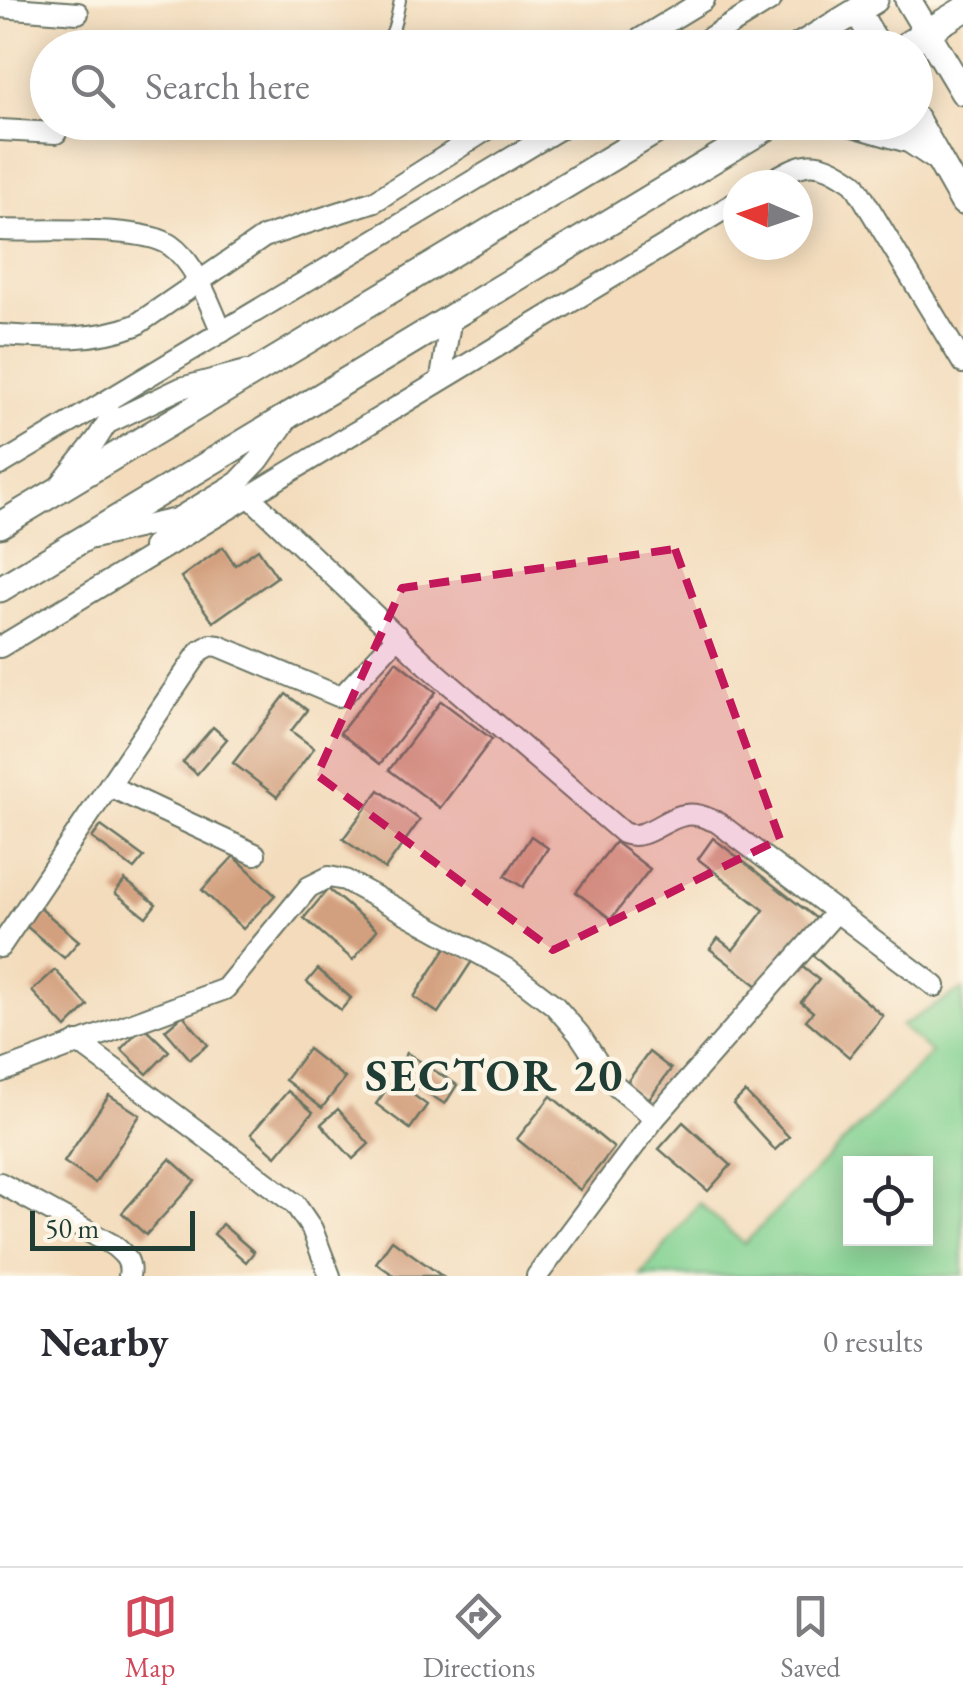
<!DOCTYPE html>
<style>
body{margin:0;font-family:"EB Garamond",serif;background:#f2f2f3;color:#2b2b33}
.controls{position:absolute;right:30px;bottom:30px;display:grid;overflow:hidden;border-radius:0px;box-shadow:0 5px 25px #0003}
.controls button{width:90px;height:90px;display:grid;place-items:center;padding:0;border:0;border-bottom:2px solid #e1e1e2;background:#fff;color:#2b2b33;font:50px sans-serif}
.compass{position:absolute;left:723px;top:170px;width:90px;height:90px;border-radius:50%;background:#fff;box-shadow:0 5px 25px #0003;rotate:272deg}
.scale{position:absolute;left:30px;bottom:25px;width:165px;box-sizing:border-box;padding-left:10px;border:5px solid #1f3d34;border-top:0;font-size:28px;line-height:35px;white-space:nowrap;color:#1f3d34;-webkit-text-stroke:8px #fcf5e5;paint-order:stroke}
.list{margin:0;padding:0;list-style:none}
h2{display:flex;justify-content:space-between;align-items:center;height:130px;margin:0;padding:0 40px;font-size:42px}
h2 small{font-size:32px;font-weight:400;color:#7c7c81}
.icon{flex:none;width:55px;height:55px;fill:none;stroke:currentColor;stroke-width:2;stroke-linecap:round;stroke-linejoin:round}
.map{position:relative;flex:none;width:963px;height:1276px;overflow:hidden}
.search{position:absolute;background:#fff;box-shadow:0 5px 25px #0003;left:30px;right:30px;top:30px;height:110px;display:flex;align-items:center;gap:25px;box-sizing:border-box;padding:0 35px;border-radius:55px;color:#7c7c81;font-size:38px}
.sheet{height:290px;background:#fff}
nav{display:flex;justify-content:space-around;align-items:center;box-sizing:border-box;height:140px;border-top:2px solid #e1e1e2;background:#fff;font-size:28px;color:#7c7c81}
nav a{display:grid;justify-items:center;gap:5px}
nav .on{color:#d1495b}
.map>svg:first-child{display:block}
</style>
<div class="map">
<svg width="963" height="1276" viewBox="0 0 963 1276">
<rect width="100%" height="100%" fill="#fcf5e5"/>
<filter id="ink" filterUnits="userSpaceOnUse"><feTurbulence type="fractalNoise" baseFrequency=".01" numOctaves="2"/><feDisplacementMap in="SourceGraphic" scale="20" xChannelSelector="R" yChannelSelector="G"/><feConvolveMatrix kernelMatrix="1 2 1 2 8 2 1 2 1" color-interpolation-filters="sRGB"/></filter>
<filter id="wash" filterUnits="userSpaceOnUse"><feTurbulence type="fractalNoise" baseFrequency=".0048" numOctaves="4" result="noise"/><feDisplacementMap in="SourceGraphic" scale="40" xChannelSelector="R" yChannelSelector="G"/><feGaussianBlur stdDeviation="2.25" result="paint"/><feColorMatrix in="noise" values="0 0 0 0 0 0 0 0 0 0 0 0 0 0 0 0 0 1.4 0 .05"/><feComposite in="paint" operator="in"/></filter>
<g filter="url(#wash)">
<rect width="100%" height="100%" fill="#f3dbbb"/>
<!-- green -->
<path fill="#82d292" stroke="#508863" stroke-width="2.5" fill-rule="evenodd" d="M963,989V1276H641L699,1203L744,1244L931,1053L901,1026ZM850,1164H926V1238H850Z"/>
<g id="blocks">
<!-- building -->
<g fill="#d3a07f">
<path d="M223,547L235,565L258,549L277,577L213,622L181,577Z"/>
<path d="M396,661L436,692L380,764L340,733Z"/>
<path d="M286,694L307,710L291,731L314,748L277,797L233,763Z"/>
<path d="M441,701L492,739L440,808L389,770Z"/>
<path d="M213,727L227,739L197,774L183,762Z"/>
<path d="M379,790L420,820L385,869L343,839Z"/>
<path d="M101,826L144,857L134,869L92,838Z"/>
<path d="M531,836L548,848L523,887L505,876Z"/>
<path d="M713,838L817,919L763,990L710,949L718,938L733,950L764,910L698,859Z"/>
<path d="M615,842L650,869L611,919L576,892Z"/>
<path d="M234,856L275,895L243,929L202,890Z"/>
<path d="M125,880L156,904L146,917L115,893Z"/>
<path d="M328,889L377,930L353,960L304,918Z"/>
<path d="M40,908L79,941L64,958L25,925Z"/>
<path d="M448,945L472,961L438,1013L414,997Z"/>
<path d="M810,953L883,1016L849,1057L806,1020L813,1012L801,1002L819,980L800,965Z"/>
<path d="M318,969L351,998L341,1010L307,982Z"/>
<path d="M55,970L88,1006L66,1028L32,991Z"/>
<path d="M183,1015L208,1045L190,1059L165,1030Z"/>
<path d="M143,1026L169,1051L147,1074L121,1049Z"/>
<path d="M308,1049L345,1078L322,1108L285,1080Z"/>
<path d="M649,1052L671,1069L648,1101L625,1085Z"/>
<path d="M407,1053L457,1085L445,1104L395,1072Z"/>
<path d="M393,1080L427,1105L410,1129L376,1104Z"/>
<path d="M288,1091L313,1112L276,1156L251,1134Z"/>
<path d="M745,1092L789,1137L775,1150L733,1104Z"/>
<path d="M109,1095L140,1115L95,1183L64,1162Z"/>
<path d="M551,1096L614,1148L580,1190L517,1139Z"/>
<path d="M338,1109L369,1144L353,1159L321,1124Z"/>
<path d="M683,1122L731,1165L708,1191L659,1149Z"/>
<path d="M170,1159L195,1181L146,1235L122,1213Z"/>
<path d="M222,1224L254,1252L246,1262L214,1234Z"/>
<path d="M392,1240L442,1276H395L376,1263Z"/>
</g>
</g>
</g>
<g filter="url(#ink)">
<use href="#blocks" fill-opacity="0" stroke="#697463" stroke-width="2.5"/>
<g fill="none" stroke-linecap="round" stroke-linejoin="round">
<!-- service casing -->
<g stroke="#697463" stroke-width="14">
<path id="service" d="M290,47C314,47 380,56 392,32C396,23 398,10 400,0"/>
</g>
<!-- minor casing -->
<g stroke="#697463" stroke-width="24">
<g id="minor">
<path d="M0,7L78,13"/>
<path d="M625,48L704,0"/>
<path d="M693,48L771,0"/>
<path d="M0,130L56,133"/>
<path d="M764,185C805,161 814,155 854,183L963,363"/>
<path d="M0,230C39,232 142,225 170,245C197,264 209,304 222,332"/>
<path d="M0,335C45,338 93,342 136,325L264,237L375,201L499,122"/>
<path d="M441,378L451,317"/>
<path d="M108,423L181,388L246,371"/>
<path d="M0,465L571,122"/>
<path d="M61,484L97,439L112,415"/>
<path d="M249,496L425,663L623,833C646,842 663,818 685,815C697,813 706,818 717,822L935,986"/>
<path d="M93,538L176,519"/>
<path d="M153,547L178,518L238,482L259,460L289,417"/>
<path d="M0,647L738,201"/>
<path d="M109,786L255,854"/>
<path d="M0,947L200,651L211,645L219,646L338,696L343,695L398,636"/>
<path d="M78,1042L295,1204L312,1229L330,1276"/>
<path d="M0,1072L225,989L309,887L329,877L345,880L507,969L554,1005L579,1034L610,1081L655,1118"/>
<path d="M0,1183L113,1245C124,1254 132,1261 129,1276"/>
<path d="M537,1276L655,1118L837,911"/>
</g>
</g>
<!-- tertiary casing -->
<g stroke="#697463" stroke-width="29">
<g id="tertiary">
<path d="M908,0L963,92"/>
<path d="M857,11L879,48"/>
<path d="M796,48L875,0"/>
<path d="M901,48L963,10"/>
<path d="M916,119L963,202"/>
<path d="M848,122L910,140L934,156"/>
<path d="M0,525L671,122"/>
<path d="M0,589L776,122"/>
</g>
</g>
<!-- service -->
<use href="#service" stroke="#fff" stroke-width="10"/>
<!-- minor -->
<use href="#minor" stroke="#fff" stroke-width="20"/>
<!-- tertiary -->
<use href="#tertiary" stroke="#fff" stroke-width="25"/>
</g>
</g>
<!-- marked area -->
<path fill="#c2185b" fill-opacity="0.2" stroke="#c2185b" stroke-width="8" stroke-dasharray="20 12" stroke-linejoin="round" d="M675,549L780,839L553,950L317,775L402,588Z"/>
<g text-anchor="middle" dominant-baseline="central" stroke-width="9" stroke-linejoin="round" paint-order="stroke">
<!-- district labels -->
<g font-size="45" font-weight="bold" letter-spacing="2.5" fill="#1f3d34" stroke="#fcf5e5">
<text x="495" y="1075">SECTOR 20</text>
</g>
</g>
</svg>
<div class="controls">
<button><svg class="icon" aria-label="locate" viewBox="0 0 24 24"><circle cx="12" cy="12" r="6"/><path d="M12 2v4M12 18v4M2 12h4M18 12h4"/></svg></button>
</div>
<svg class="compass" viewBox="-18 -18 36 36"><path d="M0-13l5 13h-10z" fill="#e53935"/><path d="M0 13l5-13h-10z" fill="#7c7c81"/></svg>
<div class="scale">50 m</div>
<div class="search"><svg class="icon" aria-label="search" viewBox="0 0 24 24"><circle cx="10" cy="10" r="6"/><path d="M15 15l6 6"/></svg>Search here</div>
</div>
<section class="sheet">
<h2>Nearby<small>0 results</small></h2>
<ul class="list">
</ul>
</section>
<nav>
<a class="on"><svg class="icon" aria-label="map" viewBox="0 0 24 24"><path d="M3 6l6-2 6 2 6-2v14l-6 2-6-2-6 2zM9 4v14M15 6v14"/></svg>Map</a>
<a><svg class="icon" aria-label="directions" viewBox="0 0 24 24"><path d="M12 3l9 9-9 9-9-9zM9 14v-3h6M13 9l2 2-2 2"/></svg>Directions</a>
<a><svg class="icon" aria-label="saved" viewBox="0 0 24 24"><path d="M7 4h10v16l-5-4-5 4z"/></svg>Saved</a>
</nav>
